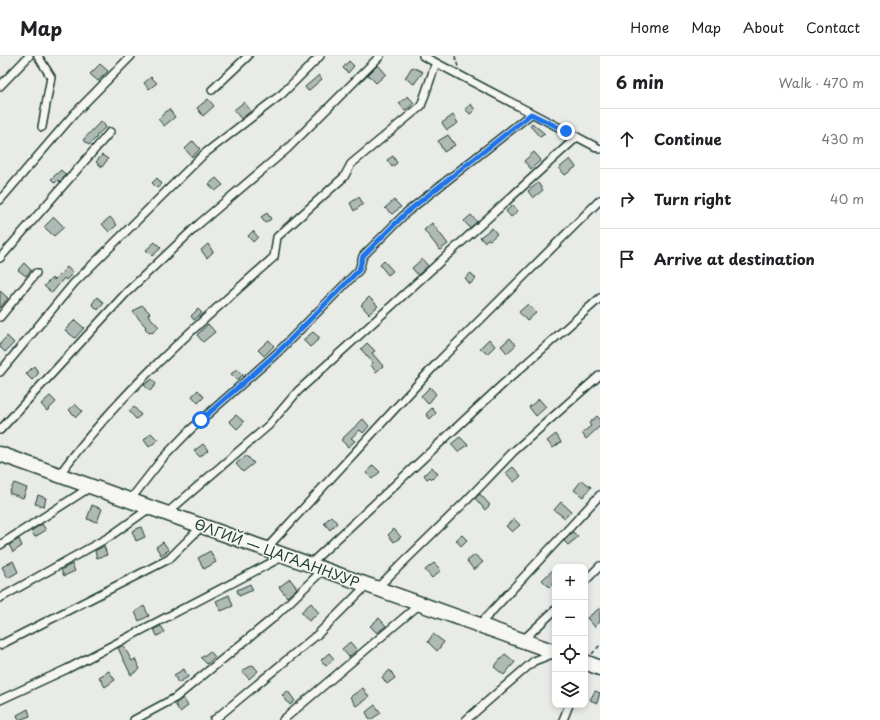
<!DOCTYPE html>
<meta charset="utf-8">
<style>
body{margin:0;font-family:"Playpen Sans",sans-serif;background:#f6f6f6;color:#202124}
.controls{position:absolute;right:12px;bottom:12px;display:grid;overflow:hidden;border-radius:8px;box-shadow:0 2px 6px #0003}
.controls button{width:36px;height:36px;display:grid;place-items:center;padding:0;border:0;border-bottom:1px solid #e0e0e0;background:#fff;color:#202124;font:20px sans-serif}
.stop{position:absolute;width:12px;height:12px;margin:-9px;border:3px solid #1a73e8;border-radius:50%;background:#fff}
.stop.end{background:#1a73e8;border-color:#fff;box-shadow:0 1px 4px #0008}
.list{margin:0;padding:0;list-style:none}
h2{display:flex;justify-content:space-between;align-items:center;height:52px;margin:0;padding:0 16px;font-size:17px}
h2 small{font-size:13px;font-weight:400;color:#757577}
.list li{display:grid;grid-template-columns:26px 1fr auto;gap:12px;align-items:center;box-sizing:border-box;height:60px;padding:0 16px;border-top:1px solid #e0e0e0}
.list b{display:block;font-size:15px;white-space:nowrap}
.list em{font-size:13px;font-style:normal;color:#757577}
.icon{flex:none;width:22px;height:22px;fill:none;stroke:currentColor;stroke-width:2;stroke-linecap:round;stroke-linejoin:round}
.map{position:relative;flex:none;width:600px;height:664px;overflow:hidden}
header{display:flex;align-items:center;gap:24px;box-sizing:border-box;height:56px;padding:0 20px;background:#fff;border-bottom:1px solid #e0e0e0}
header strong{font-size:19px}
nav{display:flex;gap:22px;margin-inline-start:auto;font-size:14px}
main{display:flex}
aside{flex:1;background:#fff}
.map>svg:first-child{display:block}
</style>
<header>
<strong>Map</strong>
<nav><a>Home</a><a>Map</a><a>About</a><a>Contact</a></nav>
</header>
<main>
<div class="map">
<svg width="600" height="664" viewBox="0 0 600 664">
<rect width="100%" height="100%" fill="#e9ebe7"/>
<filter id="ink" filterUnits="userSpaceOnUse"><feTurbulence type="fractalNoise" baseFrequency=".025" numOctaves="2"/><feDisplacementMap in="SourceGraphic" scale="8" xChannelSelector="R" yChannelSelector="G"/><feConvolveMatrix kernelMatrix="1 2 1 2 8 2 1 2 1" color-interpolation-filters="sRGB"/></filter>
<g filter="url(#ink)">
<!-- building -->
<g fill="#b0bab5" stroke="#1f3d34">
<path d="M349,5L354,10L348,17L343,12Z"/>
<path d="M100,8L108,15L98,25L90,18Z"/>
<path d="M378,9L386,18L376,27L368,19Z"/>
<path d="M412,11L423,16L414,28L405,22Z"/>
<path d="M319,19L322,23L308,35L305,31Z"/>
<path d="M151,21L157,27L149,33L144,27Z"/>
<path d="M408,40L414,47L405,55L399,47Z"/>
<path d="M208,43L214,50L203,60L197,52Z"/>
<path d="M244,46L251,55L241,63L234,54Z"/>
<path d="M471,48L475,54L470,58L465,53Z"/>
<path d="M169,53L175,61L164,70L158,63Z"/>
<path d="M453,59L458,67L447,74L442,67Z"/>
<path d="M101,65L106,71L96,80L97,81L89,89L83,84Z"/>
<path d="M532,67L545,78L540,81L530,70Z"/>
<path d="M448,79L455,89L444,96L438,85Z"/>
<path d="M193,85L200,93L192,101L185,93Z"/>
<path d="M534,96L541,104L531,113L524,105Z"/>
<path d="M102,99L108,103L102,111L96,106Z"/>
<path d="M393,100L397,107L392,111L387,104Z"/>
<path d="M570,103L576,111L565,119L559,112Z"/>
<path d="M61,114L66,119L60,126L58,124L55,127L51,123Z"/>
<path d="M157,122L162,128L157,132L152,127Z"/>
<path d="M216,122L223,129L215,135L209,128Z"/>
<path d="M538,127L543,134L533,142L528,135Z"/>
<path d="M359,141L363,148L354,155L350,147Z"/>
<path d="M394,144L401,151L392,158L385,152Z"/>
<path d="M513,149L518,155L511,161L506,155Z"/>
<path d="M267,157L271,163L265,167L261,161Z"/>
<path d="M471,159L477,166L470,172L464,165Z"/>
<path d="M54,161L64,171L54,180L44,171Z"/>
<path d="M110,161L117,169L109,176L102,168Z"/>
<path d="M432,167L448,188L440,194L424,174Z"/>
<path d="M492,172L497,178L490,184L488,183L484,186L480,181Z"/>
<path d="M253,175L258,181L253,186L248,180Z"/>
<path d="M155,186L161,192L152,200L146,194Z"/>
<path d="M208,188L213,196L207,202L201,194Z"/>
<path d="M422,203L428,210L418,219L412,212Z"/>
<path d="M384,205L393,215L388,219L380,209Z"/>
<path d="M24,207L31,214L26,220L18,214Z"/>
<path d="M67,211L73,217L66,224L64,222L52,237L44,230L52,222L54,224Z"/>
<path d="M471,217L476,223L470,228L465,222Z"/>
<path d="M0,235L8,242L0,252Z"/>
<path d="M97,241L104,247L98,254L92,248Z"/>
<path d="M369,241L378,250L369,258L361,249Z"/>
<path d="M528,248L536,257L527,265L519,256Z"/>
<path d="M142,249L150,257L148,259L159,271L152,277L151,276L149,277L145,272L146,271L133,256Z"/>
<path d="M198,253L202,257L194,264L191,260Z"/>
<path d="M75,264L84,272L75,282L65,274Z"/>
<path d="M208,268L215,276L203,286L197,279Z"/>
<path d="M313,276L320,282L310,291L303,284Z"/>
<path d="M7,280L14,287L5,296L0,291V288Z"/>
<path d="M510,282L516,289L507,297L501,290Z"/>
<path d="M489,283L495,290L487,298L480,292Z"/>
<path d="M269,284L274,290L264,300L258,294Z"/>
<path d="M367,287L375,295L372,297L383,310L376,316L371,309L373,307L361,293Z"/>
<path d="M34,310L39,317L32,324L26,318Z"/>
<path d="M237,313L243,319L237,324L231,318Z"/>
<path d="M152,323L156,328L150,335L144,329Z"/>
<path d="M430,331L436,338L428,348L421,340Z"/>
<path d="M198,334L204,341L198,347L192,340Z"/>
<path d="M50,340L56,346L47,355L41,348Z"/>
<path d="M539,343L546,351L536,360L529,351Z"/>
<path d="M75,348L82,355L76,361L69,354Z"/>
<path d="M134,351L141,359L136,363L129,355Z"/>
<path d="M432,352L436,357L430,363L426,358Z"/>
<path d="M236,359L244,366L237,373L229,365Z"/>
<path d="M597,360L600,364V370L586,383L582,377L591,370L589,367Z"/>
<path d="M363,363L369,370L363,377L360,374L351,382L355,385L348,391L341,384Z"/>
<path d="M151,377L158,384L149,391L144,384Z"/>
<path d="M556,378L561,386L553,392L547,385Z"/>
<path d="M460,381L468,389L458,396L451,388Z"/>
<path d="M203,388L208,394L200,401L194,395Z"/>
<path d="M246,399L254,407L243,416L236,408Z"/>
<path d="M373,409L380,416L372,423L366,417Z"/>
<path d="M432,411L438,418L432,423L430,421L427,423L424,419Z"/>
<path d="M513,411L521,420L514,426L506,417Z"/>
<path d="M582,424L591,431L583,441L574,434Z"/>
<path d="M14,427L27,432L23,442L9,437Z"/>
<path d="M480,438L490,449L485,454L475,442Z"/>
<path d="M38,439L46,442L44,450L35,448Z"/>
<path d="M561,446L571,455L565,462L554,454Z"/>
<path d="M92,449L102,453L97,466L87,463Z"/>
<path d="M331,460L337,467L330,474L324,467Z"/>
<path d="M514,463L520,469L512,476L506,470Z"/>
<path d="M42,468L46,474L35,481L31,475Z"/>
<path d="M141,471L145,481L136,485L132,475Z"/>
<path d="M394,473L401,481L394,486L388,479Z"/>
<path d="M573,476L578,481L568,489L564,485Z"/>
<path d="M462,479L467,484L461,490L456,484Z"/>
<path d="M19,483L22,490L13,496L9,489Z"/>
<path d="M163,486L169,494L161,499L156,491Z"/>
<path d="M104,490L107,499L97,502L95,495Z"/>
<path d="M210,495L216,506L204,513L198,502Z"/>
<path d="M475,499L483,506L474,514L467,505Z"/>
<path d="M13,505L18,516L8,522L2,511Z"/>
<path d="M434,507L441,514L432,522L425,514Z"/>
<path d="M72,508L75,515L64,520L61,514Z"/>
<path d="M555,512V526L549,531L542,524Z"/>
<path d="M290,523L297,532L287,541L279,531Z"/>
<path d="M250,528L253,534L239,540L237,534Z"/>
<path d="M229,539L233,550L221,555L216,545Z"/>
<path d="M311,547L319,557L309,565L301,556Z"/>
<path d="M144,550L149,560L139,565L135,556Z"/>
<path d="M600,552V566L595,571L587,562Z"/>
<path d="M379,562L386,570L377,577L370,570Z"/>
<path d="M161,570L165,576L157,580L154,573Z"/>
<path d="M433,578L444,586L437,595L428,586Z"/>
<path d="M350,586L357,594L349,601L342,593Z"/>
<path d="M123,589L132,605L135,603L140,613L131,619L118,592Z"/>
<path d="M210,595L215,601L207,608L201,602Z"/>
<path d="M329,597L334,603L326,610L321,604Z"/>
<path d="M505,598L515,606L504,619L494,611Z"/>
<path d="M253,609L258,615L249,623L242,615Z"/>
<path d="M184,613L188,621L178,627L174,619Z"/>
<path d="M390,614L395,622L387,628L382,621Z"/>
<path d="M109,615L115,624L105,631L99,621Z"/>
<path d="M363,632L369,641L356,650L350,641Z"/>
<path d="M288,635L295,645L290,649L282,639Z"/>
<path d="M595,635L600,637L597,647L590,644Z"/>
<path d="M183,642L188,650L180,656L175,648Z"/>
<path d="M375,649L381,657L370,664L366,656Z"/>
<path d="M28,653L30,660L19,664L17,659Z"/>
</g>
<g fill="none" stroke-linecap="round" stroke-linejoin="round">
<!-- street casing -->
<g stroke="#1f3d34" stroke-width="10">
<g id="street">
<path d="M38,0L51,21L42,71"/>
<path d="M423,0L600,93"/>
<path d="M0,30L29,0"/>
<path d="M212,34L248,0"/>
<path d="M0,144L74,58L131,0"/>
<path d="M0,202L110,76"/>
<path d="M0,261L36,217"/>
<path d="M0,316L74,227L204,98L282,38L320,0"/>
<path d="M0,374L127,236L200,167L287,93L380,0"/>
<path d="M59,419C119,337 198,268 274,201L277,181L344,121L351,108L421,50L436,7"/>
<path d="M130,444L162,403L190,374L277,297L359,214L363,200L407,156L531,58"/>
<path d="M167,457L269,369L298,335L577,81"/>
<path d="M0,489L92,430"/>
<path d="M266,493L438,306L600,144"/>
<path d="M310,508L502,329L600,242"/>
<path d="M585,525L600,510"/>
<path d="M377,532L467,444L513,396L600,319"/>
<path d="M0,542L109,481L150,452"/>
<path d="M479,569L600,439"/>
<path d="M523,584L555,554"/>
<path d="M0,589L169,503L202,470"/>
<path d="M0,644L67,613L284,500"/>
<path d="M134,664L175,642L272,563L324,513"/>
<path d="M214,664L318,578L367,529"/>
<path d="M283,664L420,548"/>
<path d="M466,664L534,605L555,597"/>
<path d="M563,664L569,649"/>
</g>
</g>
<!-- highway casing -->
<g stroke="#1f3d34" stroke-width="17">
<g id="highway">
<path d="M0,398L555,596"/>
<path d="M585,606L600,612"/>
</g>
</g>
<!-- path -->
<g stroke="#1f3d34" stroke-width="1.5" stroke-dasharray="4 3" stroke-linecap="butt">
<path d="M455,0L458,11"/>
<path d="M592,598L600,589"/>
</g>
<!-- street -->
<use href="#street" stroke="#f6f6f2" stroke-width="7"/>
<!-- highway -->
<use href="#highway" stroke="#f6f6f2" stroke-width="14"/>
</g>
</g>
<g fill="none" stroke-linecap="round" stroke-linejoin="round" filter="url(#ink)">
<!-- route -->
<path stroke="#1a73e8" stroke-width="5" d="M201,364L277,297L359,214L363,200L407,156L531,58L566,75"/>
</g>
<g text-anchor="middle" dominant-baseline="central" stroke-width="3" stroke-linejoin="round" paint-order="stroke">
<!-- street labels -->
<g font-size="14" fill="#1f3d34" stroke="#f6f6f2">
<text transform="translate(277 497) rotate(20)">ӨЛГИЙ — ЦАГААННУУР</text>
</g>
</g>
</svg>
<div class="controls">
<button>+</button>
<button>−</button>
<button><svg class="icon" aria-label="locate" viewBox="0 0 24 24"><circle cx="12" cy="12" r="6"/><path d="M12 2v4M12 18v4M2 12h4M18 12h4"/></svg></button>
<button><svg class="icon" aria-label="layers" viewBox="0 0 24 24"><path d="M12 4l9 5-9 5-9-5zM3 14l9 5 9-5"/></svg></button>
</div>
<div class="stop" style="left:201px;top:364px"></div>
<div class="stop end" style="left:566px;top:75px"></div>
</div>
<aside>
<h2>6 min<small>Walk · 470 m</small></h2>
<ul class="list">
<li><svg class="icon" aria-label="ahead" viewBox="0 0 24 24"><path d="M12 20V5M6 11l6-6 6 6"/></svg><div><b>Continue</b></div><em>430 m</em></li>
<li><svg class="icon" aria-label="right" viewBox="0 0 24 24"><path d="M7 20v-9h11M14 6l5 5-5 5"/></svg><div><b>Turn right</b></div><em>40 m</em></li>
<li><svg class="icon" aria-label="arrive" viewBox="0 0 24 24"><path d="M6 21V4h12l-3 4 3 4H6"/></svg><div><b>Arrive at destination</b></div></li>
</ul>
</aside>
</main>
